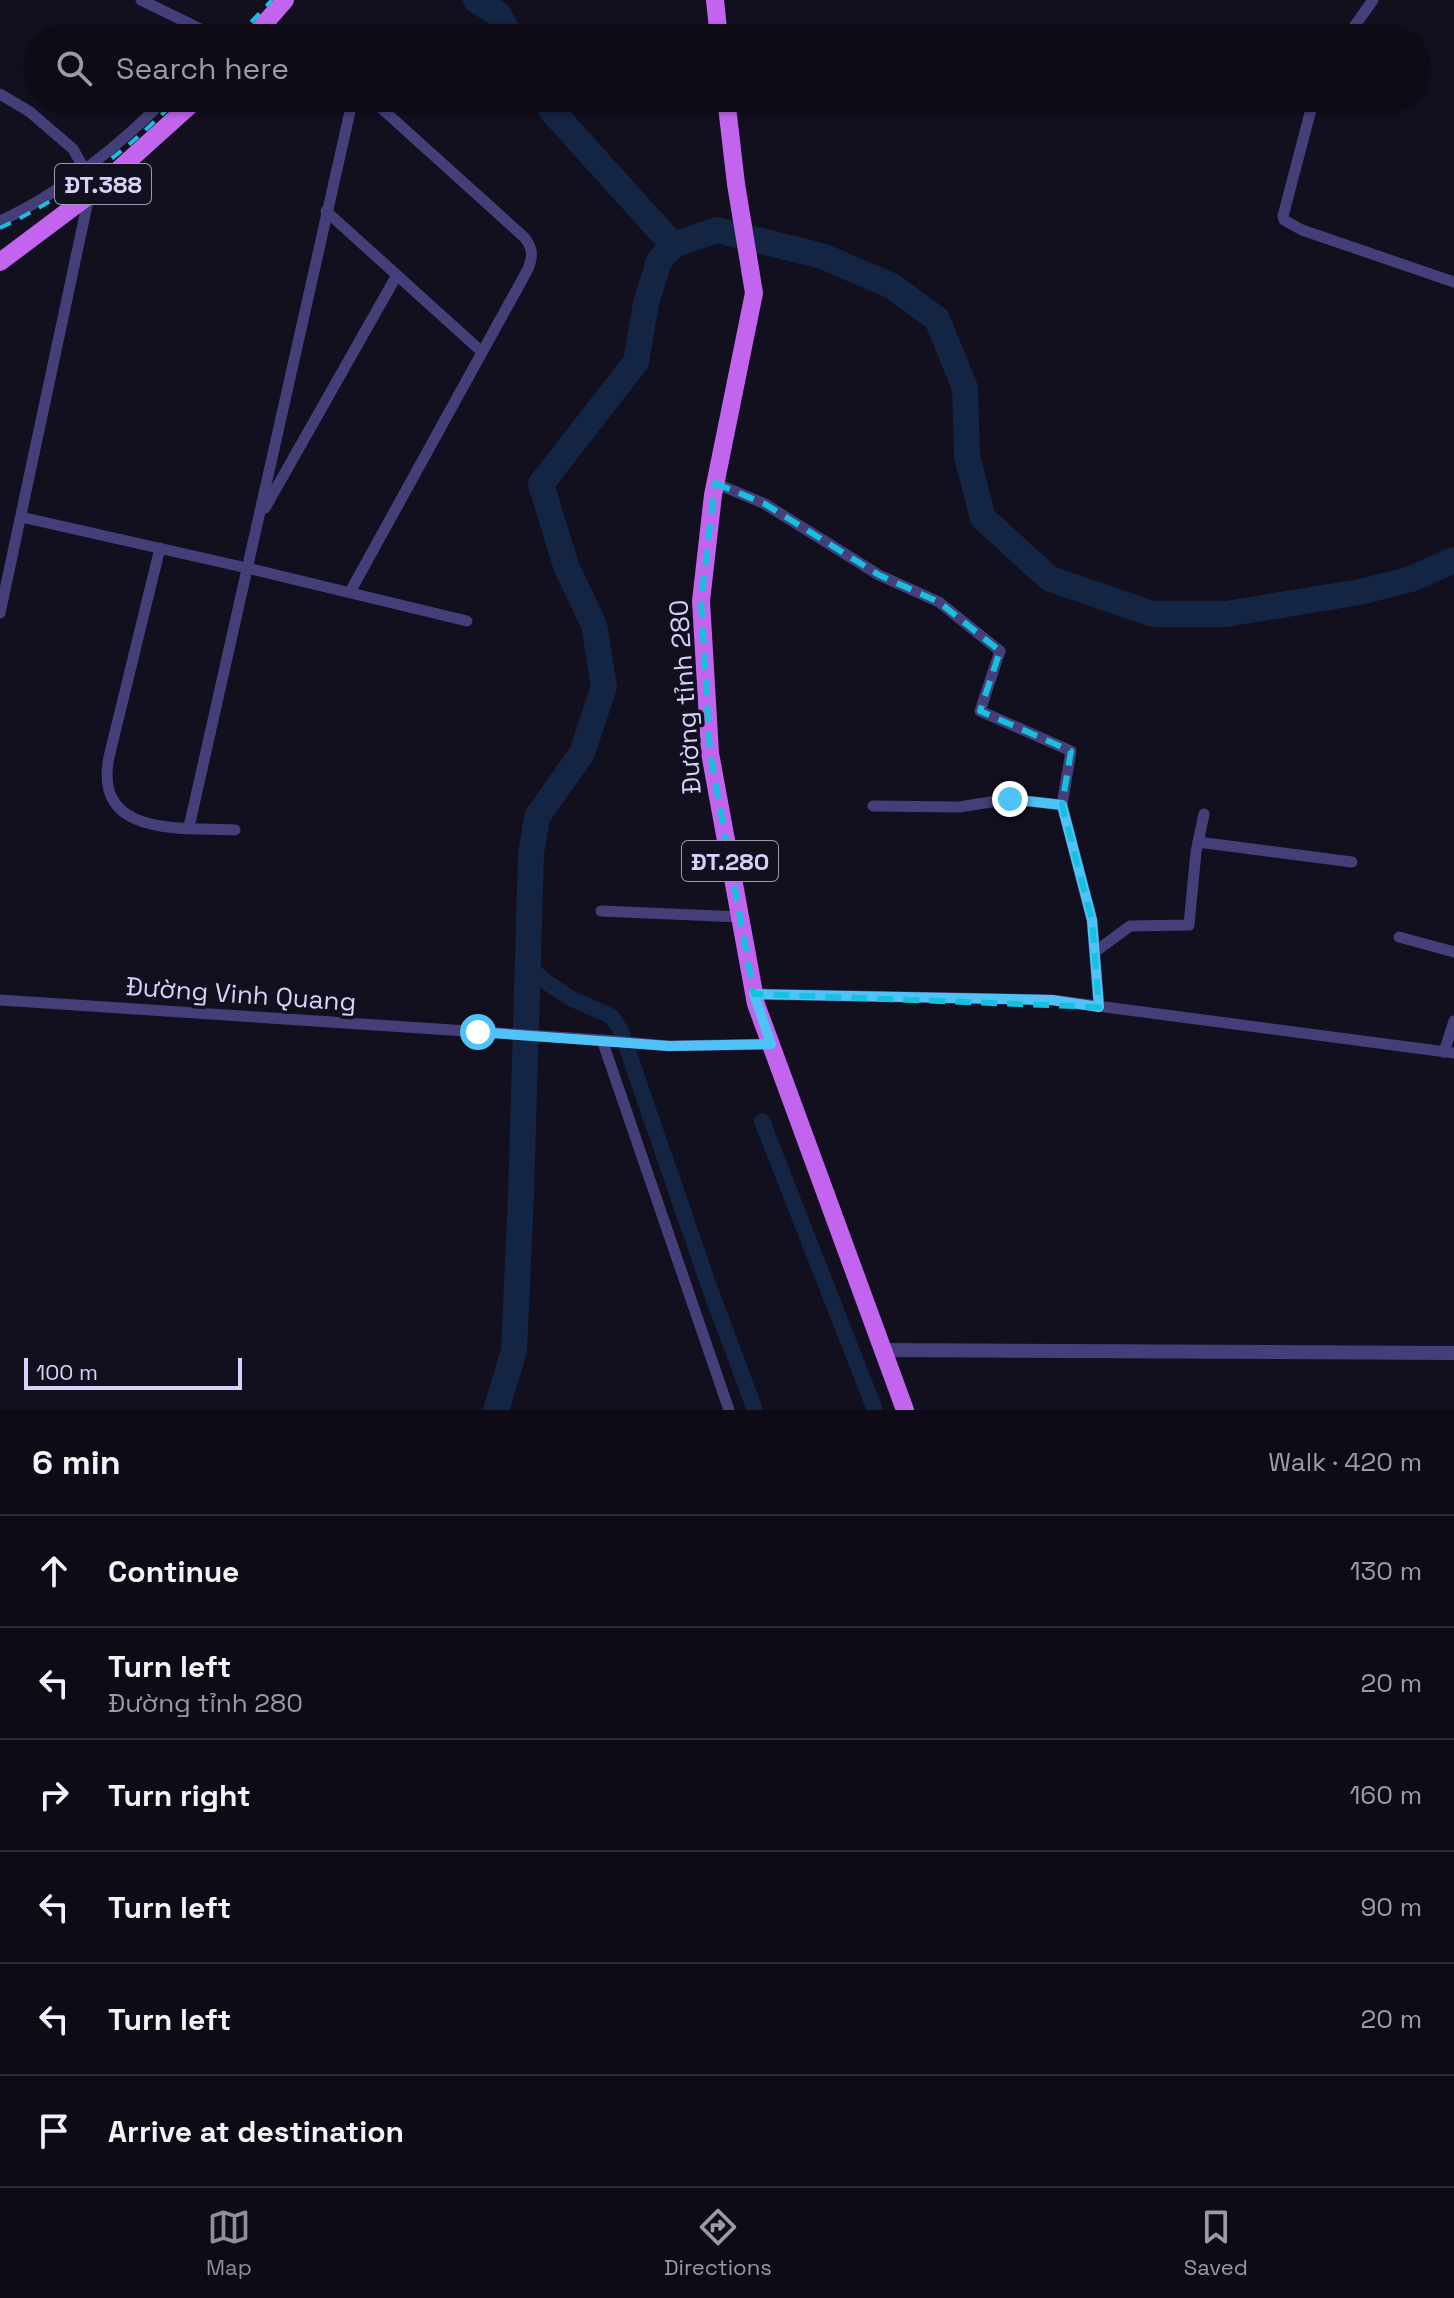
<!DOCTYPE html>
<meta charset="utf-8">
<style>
body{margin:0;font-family:"Space Grotesk",sans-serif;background:#171420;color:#f1f3f6}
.scale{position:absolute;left:24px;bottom:20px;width:218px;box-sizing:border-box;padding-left:8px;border:4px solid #d8d1fa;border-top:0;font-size:22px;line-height:28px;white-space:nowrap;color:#d8d1fa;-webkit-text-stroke:6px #120f1f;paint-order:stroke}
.stop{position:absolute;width:24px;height:24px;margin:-18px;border:6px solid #4fc3f7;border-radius:50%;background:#fff}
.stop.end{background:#4fc3f7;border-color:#fff;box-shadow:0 2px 8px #0008}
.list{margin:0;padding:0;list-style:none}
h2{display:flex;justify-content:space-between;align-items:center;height:104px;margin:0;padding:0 32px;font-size:34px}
h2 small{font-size:26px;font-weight:400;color:#9b9ba1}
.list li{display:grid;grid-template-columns:52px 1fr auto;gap:24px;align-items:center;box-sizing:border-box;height:112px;padding:0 32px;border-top:2px solid #2e2b36}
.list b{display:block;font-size:30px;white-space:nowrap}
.list p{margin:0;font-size:26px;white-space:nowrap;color:#9b9ba1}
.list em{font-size:26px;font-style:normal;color:#9b9ba1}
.icon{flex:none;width:44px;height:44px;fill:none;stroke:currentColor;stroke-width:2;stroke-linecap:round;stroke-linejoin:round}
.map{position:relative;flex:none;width:1454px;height:1410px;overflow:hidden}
.search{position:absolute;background:#0e0b17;box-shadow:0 2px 6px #0004;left:24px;right:24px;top:24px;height:88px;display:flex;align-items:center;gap:20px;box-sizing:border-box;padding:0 28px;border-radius:44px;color:#9b9ba1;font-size:30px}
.sheet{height:776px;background:#0e0b17}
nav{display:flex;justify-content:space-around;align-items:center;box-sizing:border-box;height:112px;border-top:2px solid #2e2b36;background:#0e0b17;font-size:22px;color:#9b9ba1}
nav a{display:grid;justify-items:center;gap:4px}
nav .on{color:#8c9099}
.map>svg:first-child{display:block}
</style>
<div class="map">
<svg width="1454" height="1410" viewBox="0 0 1454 1410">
<rect width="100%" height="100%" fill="#120f1f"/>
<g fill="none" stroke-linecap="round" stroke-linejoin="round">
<!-- canal -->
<g stroke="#142443" stroke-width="16">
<path d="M528,966L546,982L570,998L611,1016L621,1031L710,1289L755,1410"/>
<path d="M762,1121L875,1410"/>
</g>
<!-- river -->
<g stroke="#142443" stroke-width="26">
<path d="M476,0L498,14L512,38"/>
<path d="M545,98L552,111L673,245"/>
<path d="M496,1410L514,1351L521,1195L531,854L537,817L582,753L604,687L594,625L566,566L541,484L636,362L646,303L659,261L673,245L717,230L822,256L892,286L937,319L965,388L967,456L983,518L1050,579L1153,614H1226L1360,592L1411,579L1454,560"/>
</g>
<!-- minor -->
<g stroke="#443f79" stroke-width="11">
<path d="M141,0L219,38"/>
<path d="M1346,38L1373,0"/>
<path d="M0,94L30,112L73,149L96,190"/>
<path d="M1314,98L1283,216L1284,220L1302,230L1454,282"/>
<path d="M326,211L482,352"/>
<path d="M0,221C57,196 123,143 166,98"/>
<path d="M715,483L765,504L879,575L939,602L1000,651L980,711L1071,751L1062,805L1092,920L1099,1007"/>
<path d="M265,508L397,275"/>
<path d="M21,517L247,568L467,621"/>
<path d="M160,548L109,757C93,838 181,827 235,830"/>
<path d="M350,592L528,269C533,256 533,249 525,238L370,98"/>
<path d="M0,613L89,196"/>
<path d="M873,806L959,807L1010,799L1062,805"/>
<path d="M189,827L353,98"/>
<path d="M1198,842L1352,862"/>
<path d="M601,911L740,917"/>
<path d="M1399,937L1454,952"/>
<path d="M1096,951L1130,926L1189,925L1196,852L1204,814"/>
<path d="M754,994L1052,1000L1454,1053"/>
<path d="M0,1000L602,1040"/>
<path d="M1444,1052L1454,1021"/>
<path d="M729,1410L602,1040L669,1046L771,1044"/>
</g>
<!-- tertiary -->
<path stroke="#443f79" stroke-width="14" d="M882,1350L1454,1353"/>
<!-- primary -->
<g stroke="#c264ee" stroke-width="18">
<path d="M715,0L719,38"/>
<path d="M252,38L285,0"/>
<path d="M726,98L736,184L754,293L713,495L701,601L710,753L756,1004L905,1410"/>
<path d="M0,262L96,190L198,98"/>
</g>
<!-- rail -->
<g stroke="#18c0df" stroke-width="4" stroke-dasharray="12 10" stroke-linecap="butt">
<path d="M236,38L272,0"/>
<path d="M0,228C66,197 128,151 178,98"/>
</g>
</g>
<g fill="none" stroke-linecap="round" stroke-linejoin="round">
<!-- route -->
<path stroke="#4fc3f7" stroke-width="10" d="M478,1032L669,1046L771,1044L754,994L1052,1000L1099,1007L1092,920L1062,805L1010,799"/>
</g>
<!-- marked area -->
<path fill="none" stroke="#18c0df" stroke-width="6" stroke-dasharray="16 10" stroke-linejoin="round" d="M715,483L765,504L879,575L939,602L1000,651L980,711L1071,751L1062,805L1092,920L1099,1007L754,994L710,753L701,601Z"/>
<g text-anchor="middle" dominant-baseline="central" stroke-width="7" stroke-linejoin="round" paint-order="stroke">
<!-- shield labels -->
<g fill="#120f1f" stroke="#9d97b8" stroke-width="2">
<rect x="55" y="164" width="96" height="40" rx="6"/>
<rect x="682" y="841" width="96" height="40" rx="6"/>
</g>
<g font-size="24" font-weight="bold" fill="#d8d1fa">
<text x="103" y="184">ĐT.388</text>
<text x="730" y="861">ĐT.280</text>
</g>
<!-- street labels -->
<g font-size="26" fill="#d8d1fa" stroke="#120f1f">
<text transform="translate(685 697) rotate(-94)">Đường tỉnh 280</text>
<text transform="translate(241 994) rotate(4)">Đường Vinh Quang</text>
</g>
</g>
</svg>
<div class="scale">100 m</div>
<div class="stop" style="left:478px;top:1032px"></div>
<div class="stop end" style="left:1010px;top:799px"></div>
<div class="search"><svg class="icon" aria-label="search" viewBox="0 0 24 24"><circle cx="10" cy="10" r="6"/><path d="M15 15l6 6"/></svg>Search here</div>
</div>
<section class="sheet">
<h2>6 min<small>Walk · 420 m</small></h2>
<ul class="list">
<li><svg class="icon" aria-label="ahead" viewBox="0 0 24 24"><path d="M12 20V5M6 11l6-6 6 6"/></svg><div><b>Continue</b></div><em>130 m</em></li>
<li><svg class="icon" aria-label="left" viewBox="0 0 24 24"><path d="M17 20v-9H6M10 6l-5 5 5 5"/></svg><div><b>Turn left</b><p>Đường tỉnh 280</p></div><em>20 m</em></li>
<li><svg class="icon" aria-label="right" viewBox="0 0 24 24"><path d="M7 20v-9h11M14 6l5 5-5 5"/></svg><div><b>Turn right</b></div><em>160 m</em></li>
<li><svg class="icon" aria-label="left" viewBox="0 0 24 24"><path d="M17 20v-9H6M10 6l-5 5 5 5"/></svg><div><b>Turn left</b></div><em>90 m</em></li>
<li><svg class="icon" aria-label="left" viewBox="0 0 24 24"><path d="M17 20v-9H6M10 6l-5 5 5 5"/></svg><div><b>Turn left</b></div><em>20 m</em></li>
<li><svg class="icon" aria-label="arrive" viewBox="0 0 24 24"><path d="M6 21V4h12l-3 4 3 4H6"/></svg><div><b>Arrive at destination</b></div></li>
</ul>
</section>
<nav>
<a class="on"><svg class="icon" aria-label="map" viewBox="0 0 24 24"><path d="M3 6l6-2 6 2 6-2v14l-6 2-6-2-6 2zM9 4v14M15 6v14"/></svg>Map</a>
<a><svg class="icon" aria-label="directions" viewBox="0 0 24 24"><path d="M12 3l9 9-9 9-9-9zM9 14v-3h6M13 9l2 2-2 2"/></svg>Directions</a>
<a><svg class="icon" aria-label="saved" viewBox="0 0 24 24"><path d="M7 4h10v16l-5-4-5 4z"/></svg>Saved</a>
</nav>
